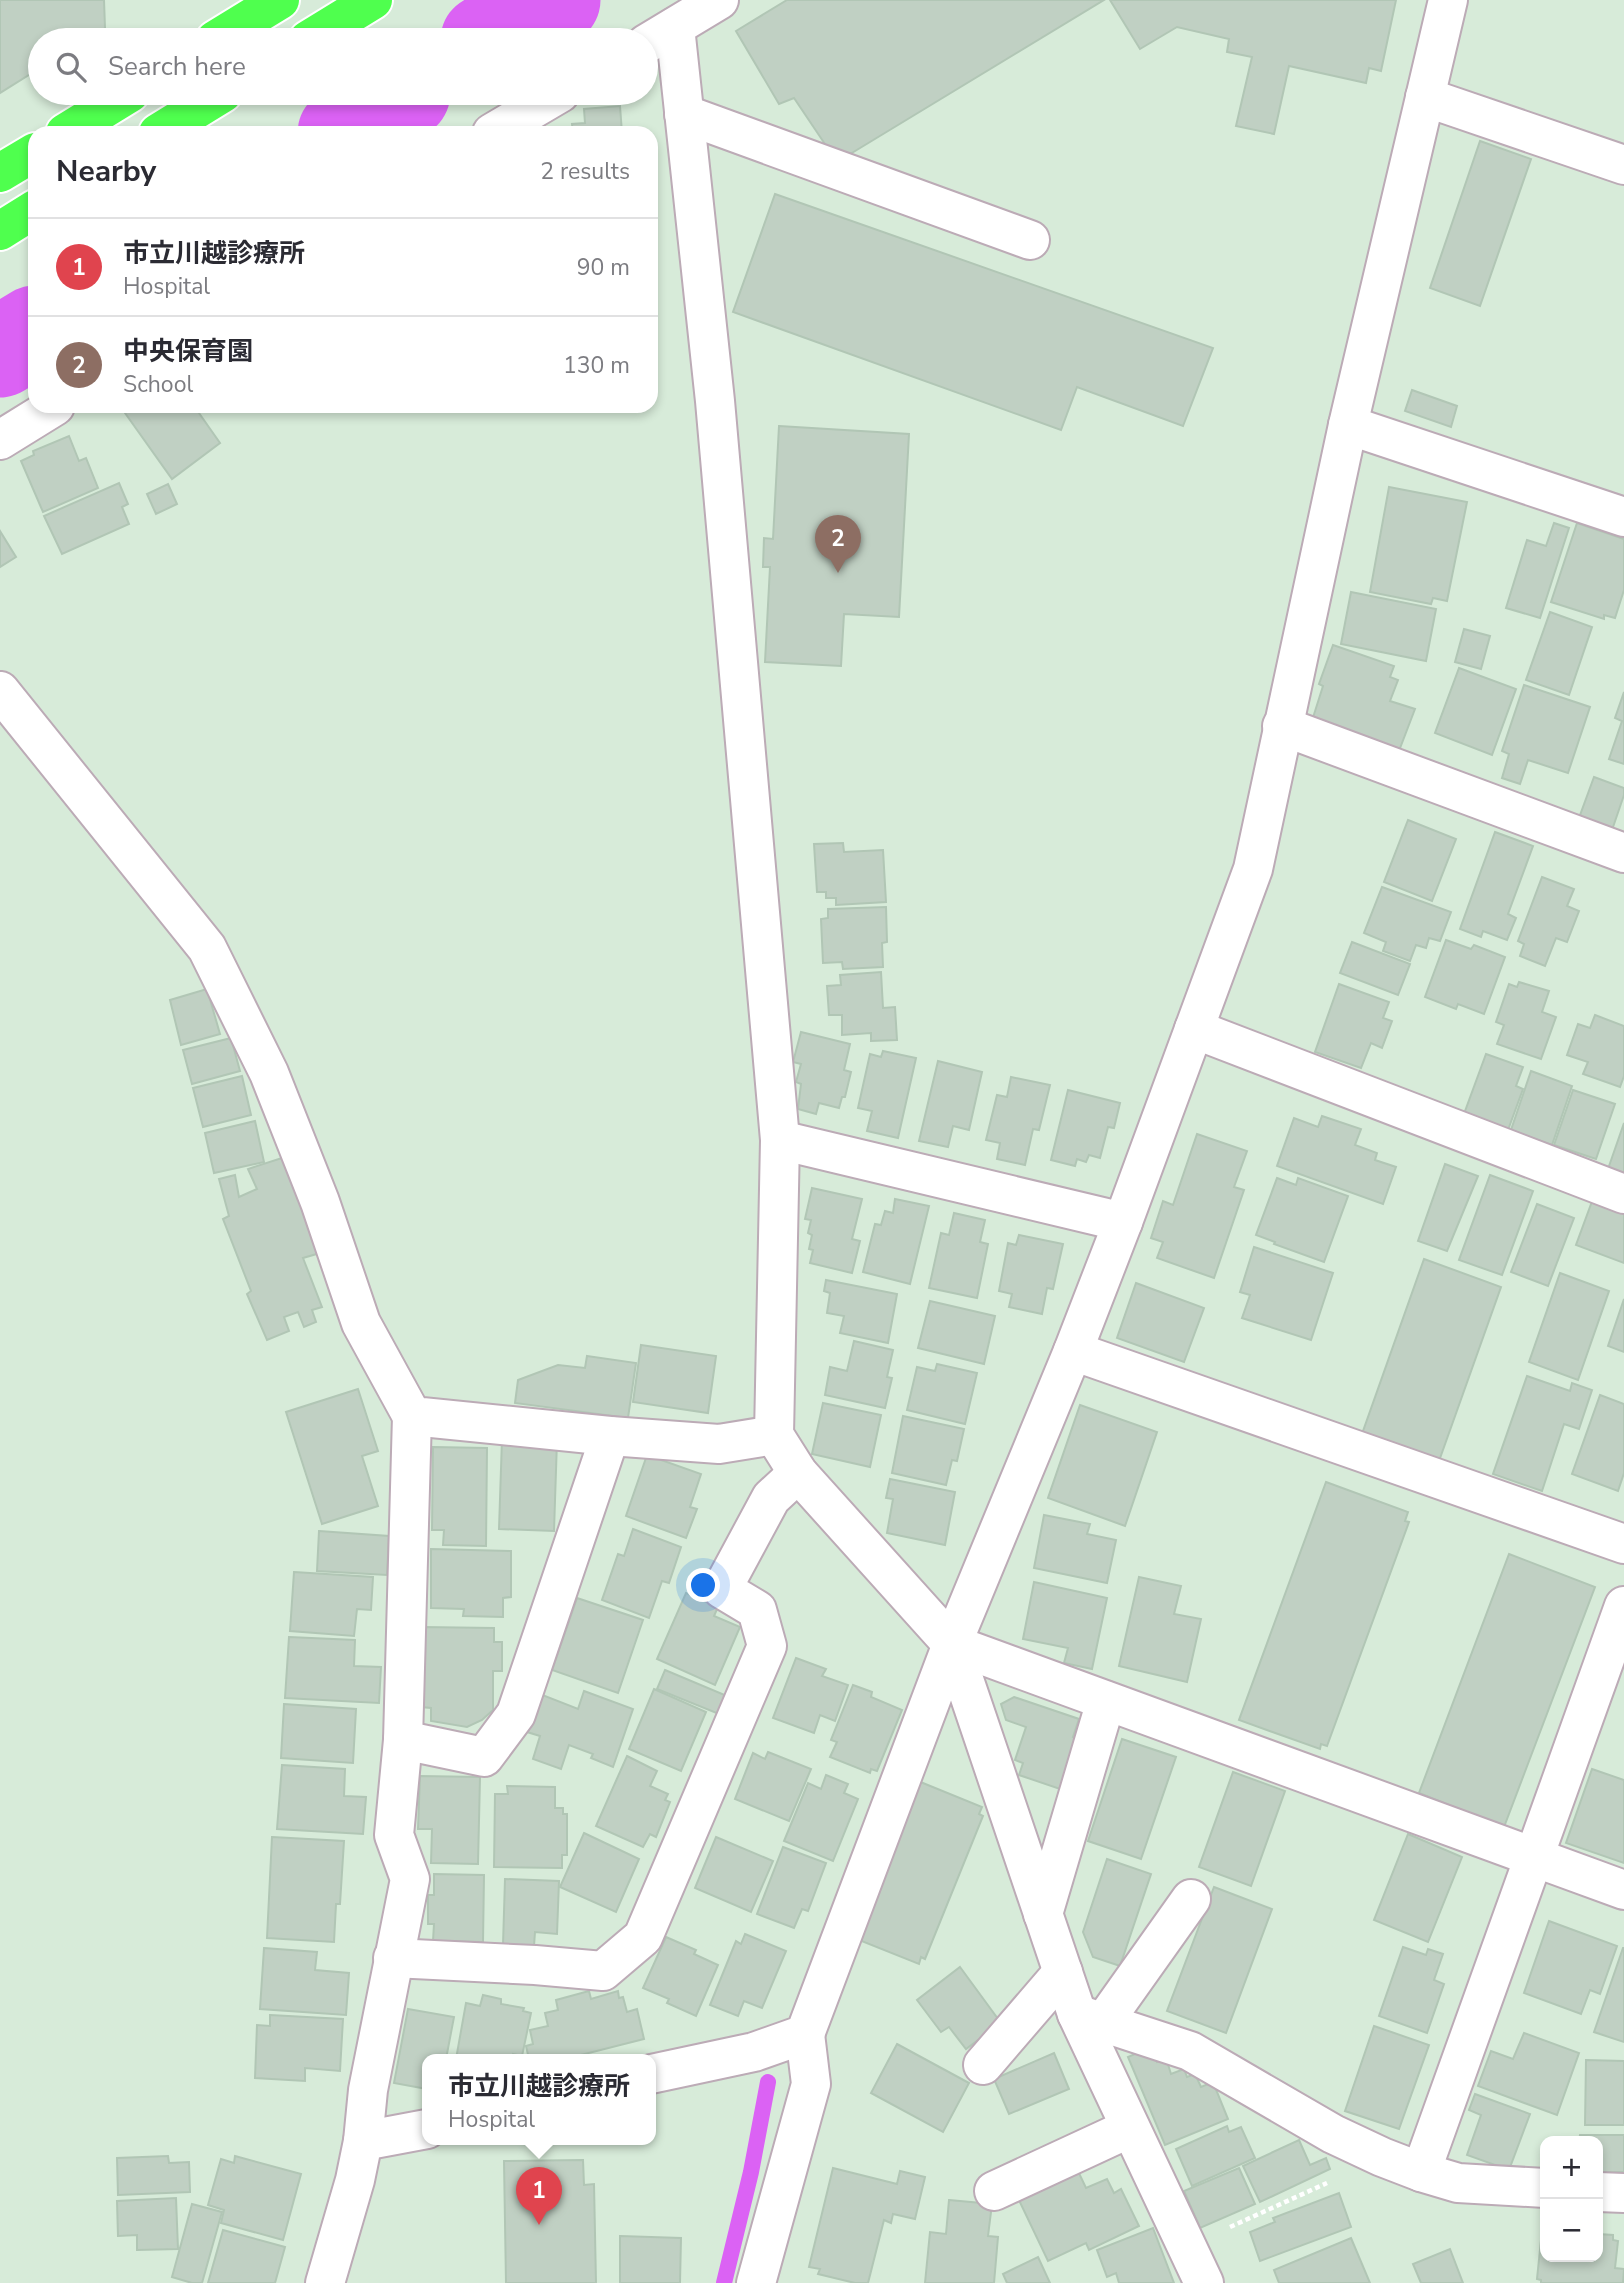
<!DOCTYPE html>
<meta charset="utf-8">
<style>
body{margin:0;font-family:"Nunito Sans","Noto Sans JP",sans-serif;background:#f7f7f7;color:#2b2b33}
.controls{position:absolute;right:21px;bottom:21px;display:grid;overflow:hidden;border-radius:14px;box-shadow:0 4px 10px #0003}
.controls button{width:63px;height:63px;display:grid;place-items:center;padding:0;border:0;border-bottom:2px solid #e1e1e2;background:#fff;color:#2b2b33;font:35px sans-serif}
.you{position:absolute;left:704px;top:1586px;width:24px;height:24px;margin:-18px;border:5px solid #fff;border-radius:50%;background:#1a73e8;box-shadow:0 0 0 10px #1a73e833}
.badge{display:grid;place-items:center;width:46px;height:46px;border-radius:50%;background:#7c3aed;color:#fff;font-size:23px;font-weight:700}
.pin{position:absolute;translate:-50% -58px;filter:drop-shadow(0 2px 4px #0008)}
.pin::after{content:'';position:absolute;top:37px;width:24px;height:21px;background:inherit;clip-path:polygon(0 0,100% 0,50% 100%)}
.popup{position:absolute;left:422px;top:2054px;width:234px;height:91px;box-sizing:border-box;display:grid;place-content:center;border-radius:14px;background:#fff;filter:drop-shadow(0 2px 5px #0005);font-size:23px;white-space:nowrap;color:#7c7c81}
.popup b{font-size:26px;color:#2b2b33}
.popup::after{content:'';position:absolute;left:50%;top:100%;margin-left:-14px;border:14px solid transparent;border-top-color:#fff}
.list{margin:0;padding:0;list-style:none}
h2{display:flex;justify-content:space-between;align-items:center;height:91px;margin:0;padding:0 28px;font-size:30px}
h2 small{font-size:23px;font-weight:400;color:#7c7c81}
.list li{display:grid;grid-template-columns:46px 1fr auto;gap:21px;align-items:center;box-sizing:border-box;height:98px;padding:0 28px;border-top:2px solid #e1e1e2}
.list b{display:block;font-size:26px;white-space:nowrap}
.list p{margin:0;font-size:23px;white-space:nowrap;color:#7c7c81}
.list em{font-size:23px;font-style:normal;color:#7c7c81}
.icon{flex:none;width:38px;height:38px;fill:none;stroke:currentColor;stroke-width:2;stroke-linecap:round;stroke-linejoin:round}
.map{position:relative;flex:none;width:1624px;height:2283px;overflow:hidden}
.search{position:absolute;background:#fff;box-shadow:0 4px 10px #0003;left:28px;top:28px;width:630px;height:77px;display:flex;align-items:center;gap:18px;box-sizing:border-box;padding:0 24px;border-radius:38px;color:#7c7c81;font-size:26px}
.panel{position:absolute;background:#fff;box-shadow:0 4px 10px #0003;left:28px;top:126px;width:630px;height:287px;border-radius:21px}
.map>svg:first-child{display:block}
</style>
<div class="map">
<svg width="1624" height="2283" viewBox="0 0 1624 2283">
<rect width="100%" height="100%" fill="#d7ebd9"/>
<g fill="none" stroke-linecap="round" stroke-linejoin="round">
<!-- stream -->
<path stroke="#db62f4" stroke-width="16" d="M724,2283L751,2172L768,2082"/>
<!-- river -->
<g stroke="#db62f4" stroke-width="91">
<path d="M486,40L555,0"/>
<path d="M343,133L405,93"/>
<path d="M0,352L35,331"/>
</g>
</g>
<!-- building -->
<g fill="#c0d0c3" stroke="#b1c6b5" stroke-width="2">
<path d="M0,0H104L105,28L85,40H40V68L0,93Z"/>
<path d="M787,0H1104L837,162L794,98L779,104L736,31Z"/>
<path d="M1110,0H1396L1381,71L1369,68L1366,83L1289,66L1274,134L1236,126L1252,57L1227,52L1229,39L1177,27L1140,49Z"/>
<path d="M620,106L622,133H573L572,124L585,123L584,109Z"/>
<path d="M1480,141L1531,159L1480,306L1430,288Z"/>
<path d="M775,194L1213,348L1183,426L1077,387L1061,430L733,312Z"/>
<path d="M1412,390L1457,406L1451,427L1405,411Z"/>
<path d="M134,406H194L220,443L172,479L125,413Z"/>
<path d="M779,426L909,434L899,617L844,614L841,666L765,662L770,567H763L764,538L773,539Z"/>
<path d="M69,436L79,461L86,458L98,488L43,512L21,461L34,455L33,451Z"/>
<path d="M119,483L128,504L122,507L129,524L62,554L44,516Z"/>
<path d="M168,484L177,504L156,514L147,494Z"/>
<path d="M1389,487L1467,502L1447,601L1433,598L1431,604L1370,592Z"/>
<path d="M1554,523L1569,528L1540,618L1506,608L1527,540L1546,546Z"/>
<path d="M1577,523L1624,539V590L1615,618L1604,615V619L1551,602Z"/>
<path d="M0,531L16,557L0,567Z"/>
<path d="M1351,592L1436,609L1426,661L1341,644Z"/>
<path d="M1550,612L1592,627L1569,695L1526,680Z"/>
<path d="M1464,629L1490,636L1481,669L1455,662Z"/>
<path d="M1333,645L1394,666L1390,677L1398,680L1390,701L1415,709L1397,756L1310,727L1323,686L1319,684Z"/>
<path d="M1459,668L1516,689L1492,755L1435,733Z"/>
<path d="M1524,685L1590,707L1568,773L1528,760L1520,784L1502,778L1509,754L1502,751Z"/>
<path d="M1624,692V764L1609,759L1622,721L1615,718Z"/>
<path d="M1594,777L1624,788V795L1612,830L1579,818Z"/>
<path d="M1408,820L1456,839L1432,901L1384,882Z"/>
<path d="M1495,832L1533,846L1508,914L1516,918L1507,940L1483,931L1481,937L1460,929Z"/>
<path d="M843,843L844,852L883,850L886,902L836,905V898H826V892H817L814,844Z"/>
<path d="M1542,877L1574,889L1567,906L1579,911L1567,942L1556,938L1545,966L1520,956L1524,944L1518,941Z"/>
<path d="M1382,887L1451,912L1440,941L1429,938L1426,948L1416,945L1410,961L1383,951L1386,942L1364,933Z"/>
<path d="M886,907L887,942L882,943L883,967L843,969L842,962L823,963L821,919L828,918V909Z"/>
<path d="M1446,940L1471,949L1474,945L1505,957L1484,1014L1458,1004L1456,1009L1425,997Z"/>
<path d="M1352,942L1410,964L1398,995L1340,973Z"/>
<path d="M881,972L883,1008L895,1007L897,1040L871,1041V1033L842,1035V1015H829L827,986L841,985L840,975Z"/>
<path d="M1519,982L1549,991L1542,1012L1556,1017L1541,1059L1497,1044L1504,1025L1496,1022L1509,984L1517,987Z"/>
<path d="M1339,984L1389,1002L1383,1018L1392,1021L1382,1048L1371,1043L1361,1068L1315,1052Z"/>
<path d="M207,989L220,1034L181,1045L170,1000Z"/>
<path d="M1595,1015L1624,1026V1076L1620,1087L1583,1074L1588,1062L1567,1055L1578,1024L1590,1028Z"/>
<path d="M801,1032L850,1044L844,1070L851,1072L845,1097H842L839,1108L819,1103L816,1114L798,1109L801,1084L796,1082L801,1064L793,1062Z"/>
<path d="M231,1038L240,1071L192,1084L183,1050Z"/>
<path d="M883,1051L916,1058L898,1138L867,1131L872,1111L858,1108L870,1054L881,1057Z"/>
<path d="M1486,1054L1523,1067L1516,1086L1523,1089L1508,1130L1464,1114Z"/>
<path d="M938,1061L982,1072L969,1130L953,1126L948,1147L919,1141Z"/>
<path d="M1531,1071L1572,1086L1552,1145L1511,1130Z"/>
<path d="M242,1076L251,1115L203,1127L193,1088Z"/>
<path d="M1011,1077L1050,1085L1039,1130L1033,1129L1025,1165L997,1159L1000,1143L986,1140L997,1095L1007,1097Z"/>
<path d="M1068,1090L1120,1103L1114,1128L1108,1127L1100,1158L1089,1155L1086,1162L1077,1159L1075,1166L1051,1160Z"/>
<path d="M1573,1090L1615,1104L1596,1159L1554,1145Z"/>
<path d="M1322,1116L1361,1129L1355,1145L1377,1153L1375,1160L1396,1167L1383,1204L1277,1166L1294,1118L1318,1127Z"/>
<path d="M255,1121L264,1162L214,1173L205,1133Z"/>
<path d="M1624,1123V1174L1608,1169Z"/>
<path d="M1197,1134L1247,1151L1234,1187L1244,1190L1214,1278L1157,1258L1163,1242L1151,1238L1163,1201L1173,1205Z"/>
<path d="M285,1157L320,1253L303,1258L322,1307L312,1310L316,1322L304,1327L298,1312L284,1317L289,1331L267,1340L247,1294L251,1291L223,1219L229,1216L219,1179L235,1175L239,1197L257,1189L248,1169Z"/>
<path d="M1445,1164L1478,1176L1447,1251L1418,1241Z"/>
<path d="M1490,1175L1533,1191L1502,1275L1459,1260Z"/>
<path d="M1277,1178L1296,1185L1298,1178L1348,1196L1324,1262L1274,1244L1275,1242L1256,1235Z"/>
<path d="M812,1188L862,1199L852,1239L860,1241L852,1273L810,1263L813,1250L809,1249L812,1235L808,1233L811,1220L805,1219Z"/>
<path d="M1594,1196L1624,1206V1263L1576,1245Z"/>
<path d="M895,1199L929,1206L910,1284L863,1272L875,1224L881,1225L885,1211L893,1213Z"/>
<path d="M1537,1204L1574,1218L1548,1286L1511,1272Z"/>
<path d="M954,1213L985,1220L980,1242L988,1244L977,1298L929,1288L941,1233L949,1235Z"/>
<path d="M1019,1235L1063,1244L1053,1289L1047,1288L1042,1314L1009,1307L1012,1294L999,1291L1008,1243L1016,1245Z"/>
<path d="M1254,1247L1333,1273L1311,1340L1242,1318L1250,1295L1240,1292Z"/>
<path d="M1424,1259L1501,1287L1439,1461L1362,1434Z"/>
<path d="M1560,1273L1609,1291L1578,1380L1529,1362Z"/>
<path d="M826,1280L897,1294L888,1343L840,1333L844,1316L827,1313L830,1293L824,1291Z"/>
<path d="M1136,1283L1204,1308L1184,1362L1117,1338Z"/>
<path d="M1624,1299V1352L1608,1346Z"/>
<path d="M930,1301L995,1316L984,1364L918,1348Z"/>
<path d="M854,1341L893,1350L887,1377L892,1378L885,1408L825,1395L830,1367L847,1371Z"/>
<path d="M641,1345L716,1356L708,1413L633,1402Z"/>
<path d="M587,1356L636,1363L628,1418L515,1403L518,1380L558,1365L585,1368Z"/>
<path d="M937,1364L977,1373L965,1424L907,1410L917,1367L935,1371Z"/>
<path d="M1527,1376L1570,1391L1572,1383L1592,1390L1579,1429L1564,1424L1542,1491L1493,1474Z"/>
<path d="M358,1389L378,1451L362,1456L378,1506L322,1524L286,1412Z"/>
<path d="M1600,1395L1624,1404V1473L1618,1491L1572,1474Z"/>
<path d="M823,1403L881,1415L870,1467L812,1454Z"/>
<path d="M1080,1405L1157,1432L1125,1526L1048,1498Z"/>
<path d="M903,1416L964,1429L957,1461L952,1460L946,1485L892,1473Z"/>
<path d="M502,1439L557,1440L554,1531L499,1529Z"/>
<path d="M433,1447L487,1448L486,1546L443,1545L444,1530H432Z"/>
<path d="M647,1455L701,1474L690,1507L697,1509L686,1538L626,1516Z"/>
<path d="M890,1479L955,1492L945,1545L887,1533L893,1499L886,1498Z"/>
<path d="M1326,1482L1408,1512L1405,1521L1409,1522L1327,1746L1321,1744L1320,1749L1239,1720Z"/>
<path d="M1044,1515L1090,1524L1087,1534L1116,1540L1107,1583L1034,1568Z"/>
<path d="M633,1529L681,1547L669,1583L662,1581L649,1618L602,1600L618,1554L624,1556Z"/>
<path d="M319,1531L389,1536L387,1575L317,1571Z"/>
<path d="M431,1549L511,1551V1597L503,1598V1617L463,1616L464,1609L431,1608Z"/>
<path d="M1509,1554L1595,1587L1504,1827L1419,1793Z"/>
<path d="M294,1572L373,1577L371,1610L357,1609L354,1636L290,1631Z"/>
<path d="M1139,1577L1181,1586L1174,1614L1201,1619L1187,1682L1119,1666Z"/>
<path d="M1034,1582L1107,1598L1092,1669L1064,1663L1068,1648L1023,1639Z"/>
<path d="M686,1593L718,1607L714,1616L740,1627L715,1685L657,1659Z"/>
<path d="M577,1598L643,1620L618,1693L552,1670Z"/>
<path d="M422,1627L494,1628V1642H502V1671H493V1710L482,1720L467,1727L431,1721V1708L421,1707Z"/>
<path d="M289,1637L355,1640L354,1666L381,1667L379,1703L285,1698Z"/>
<path d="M796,1658L826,1669L822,1676L848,1685L835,1721L820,1715L814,1733L773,1718Z"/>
<path d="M665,1670L727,1696L719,1714L657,1689Z"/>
<path d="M853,1685L872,1692L871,1697L902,1710L877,1771L871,1769L870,1773L830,1757L837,1742L831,1740Z"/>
<path d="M654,1689L706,1712L681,1771L629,1749Z"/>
<path d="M584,1691L633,1709L613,1767L591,1758L593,1754L569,1745L561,1769L533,1759L540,1736L527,1732L540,1694L578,1709Z"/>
<path d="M1014,1697L1079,1719L1073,1737L1084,1740L1066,1791L1019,1775L1023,1763L1015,1760L1026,1727L1006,1720L1001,1704Z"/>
<path d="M284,1704L356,1709L353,1763L281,1758Z"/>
<path d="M1122,1739L1176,1757L1141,1859L1088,1841Z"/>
<path d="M768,1752L811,1769L789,1821L735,1799L753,1753L765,1759Z"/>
<path d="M627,1756L657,1771L650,1786L668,1794L665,1800L670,1802L656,1837L650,1834L643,1847L596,1826Z"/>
<path d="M282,1765L345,1769L344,1796L366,1797L363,1834L277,1829Z"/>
<path d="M1592,1769L1624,1780V1863L1566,1843Z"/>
<path d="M1233,1772L1285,1791L1251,1886L1199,1867Z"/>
<path d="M826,1775L848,1784L844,1793L858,1799L833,1861L784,1841L808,1783L821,1789Z"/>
<path d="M420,1776L480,1777L478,1864L431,1863L432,1829H418Z"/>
<path d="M918,1781L982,1807L979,1814L983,1816L925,1959L921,1957L919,1964L854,1938Z"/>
<path d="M507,1786L555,1787V1808H563V1814H567V1855H562V1868L494,1867L495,1794H508Z"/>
<path d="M584,1833L639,1859L616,1912L560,1887Z"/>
<path d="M1408,1834L1462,1857L1428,1942L1374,1920Z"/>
<path d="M272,1837L344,1841L340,1904H336L334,1942L267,1938Z"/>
<path d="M716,1837L773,1861L751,1912L695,1888Z"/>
<path d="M783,1847L826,1863L808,1911L802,1909L794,1928L757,1914Z"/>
<path d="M1107,1859L1151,1874L1120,1966L1093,1957L1083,1932Z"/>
<path d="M434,1874L484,1875L483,1942L433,1941L434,1924H428V1895H434Z"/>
<path d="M505,1879L559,1881L557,1934L535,1932L534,1946L503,1945Z"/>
<path d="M1214,1887L1272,1909L1226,2033L1167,2011Z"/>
<path d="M1549,1921L1617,1946L1600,1994L1590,1990L1581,2014L1524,1993Z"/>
<path d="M745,1934L786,1951L762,2008L744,2001L738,2016L710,2005L736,1941L741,1944Z"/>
<path d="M666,1937L696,1950L694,1954L718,1965L696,2016L667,2003L669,1999L643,1988Z"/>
<path d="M1403,1947L1426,1955L1428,1949L1443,1954L1434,1980L1444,1984L1427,2033L1379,2016Z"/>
<path d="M264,1948L317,1952L315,1970L349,1973L346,2015L260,2009Z"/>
<path d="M1623,1948H1624V2042L1594,2032Z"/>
<path d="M960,1967L1001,2023L966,2049L949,2027L941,2032L917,2000Z"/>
<path d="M589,1991L591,1999L618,1991L619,1998L623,1997L627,2012L637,2009L644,2039L565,2059H529L526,2046L533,2044L530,2030L548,2026L545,2013L558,2010L556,2000Z"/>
<path d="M483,1995L501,1999V2004L524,2008L523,2011L531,2013L522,2056L513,2054L512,2059H456L466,2003L480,2006Z"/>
<path d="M408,2009L454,2017L446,2059H427V2089L394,2083Z"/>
<path d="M270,2015L343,2019L340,2071L305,2068V2081L255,2078L257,2025L270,2026Z"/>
<path d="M1374,2026L1429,2045L1399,2129L1345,2111Z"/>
<path d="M1524,2033L1579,2053L1557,2115L1478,2086L1491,2051L1513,2059Z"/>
<path d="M897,2044L969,2083L943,2132L871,2093Z"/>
<path d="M1151,2047L1157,2062L1166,2058L1171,2074L1184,2069L1187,2077L1195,2074L1201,2087L1213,2082L1228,2119L1165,2145L1128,2057Z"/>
<path d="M1054,2053L1069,2089L1009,2114L994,2079Z"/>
<path d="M1586,2060L1624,2061V2125H1585Z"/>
<path d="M1475,2094L1530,2114L1509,2170L1467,2155L1481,2115L1469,2110Z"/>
<path d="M1227,2126L1229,2132L1241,2127L1255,2158L1192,2186L1176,2149Z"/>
<path d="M1580,2135H1624V2172H1598V2141H1579Z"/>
<path d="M1299,2140L1310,2165L1326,2158L1330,2169L1260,2202L1243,2166Z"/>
<path d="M168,2156L169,2163L189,2162L190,2192L118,2195L117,2158Z"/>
<path d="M235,2156L301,2174L283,2240L221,2223L224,2210L208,2205L221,2159L234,2163Z"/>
<path d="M583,2160L584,2185L594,2184L596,2283H506L504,2161Z"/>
<path d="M833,2168L897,2184L900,2171L925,2177L915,2219L893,2214L891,2223L884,2220L868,2283H855L818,2274L820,2269L809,2267Z"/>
<path d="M1239,2168L1255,2204L1200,2228L1184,2191Z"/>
<path d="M1077,2169L1086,2188L1107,2179L1114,2193L1121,2189L1139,2226L1089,2250L1086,2243L1048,2261L1017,2196Z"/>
<path d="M1339,2193L1351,2227L1260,2261L1250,2232L1275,2222L1273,2218Z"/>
<path d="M176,2198L178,2249L137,2250V2235L118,2236L117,2201Z"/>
<path d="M949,2200L992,2204L988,2236L998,2237L994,2283H925L930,2232L946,2234Z"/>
<path d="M192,2204L222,2212L202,2283H192L172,2277Z"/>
<path d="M1153,2228L1174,2283H1119L1116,2273L1107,2277L1097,2250Z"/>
<path d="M223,2230L285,2247L275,2283H208Z"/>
<path d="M1598,2234L1613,2235V2240L1618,2241L1615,2268L1624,2269L1623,2283H1541V2280L1537,2279L1541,2240L1545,2239V2257H1598Z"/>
<path d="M620,2236L681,2238L680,2283H620Z"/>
<path d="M1351,2238L1370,2283H1279L1274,2270Z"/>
<path d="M1450,2249L1463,2283H1421L1413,2264Z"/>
<path d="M1038,2257L1050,2283H1007L1003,2274Z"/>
</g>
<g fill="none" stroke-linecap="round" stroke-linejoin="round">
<!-- minor casing -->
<g stroke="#bcabb6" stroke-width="42">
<g id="minor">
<path d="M675,27L715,401L780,1140L774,1435L798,1473L952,1644L1077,2014L1204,2283"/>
<path d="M646,44L719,0"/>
<path d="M1425,97L1624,165"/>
<path d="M684,114L1030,240"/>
<path d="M492,133L560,93"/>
<path d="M1348,425L1624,517"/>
<path d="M0,440L55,406"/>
<path d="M0,691L207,948L269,1073L320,1202L361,1323L412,1416L610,1436L719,1444L774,1435"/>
<path d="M1282,726L1624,853"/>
<path d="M1194,1029L1624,1194"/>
<path d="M780,1140L1123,1222"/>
<path d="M1073,1351L1624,1544"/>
<path d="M952,1644L1624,1890"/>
<path d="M403,1740L484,1757L516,1714L610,1436"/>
<path d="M1043,1914L1106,1701"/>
<path d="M393,1958L535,1965L603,1971L643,1937L767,1646L757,1610L722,1589L771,1498L798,1473"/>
<path d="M1077,2014L1190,2051L1333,2134L1382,2157L1421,2172L1458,2183L1545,2188"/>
<path d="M1103,2023L1191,1899"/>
<path d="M983,2065L1063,1972"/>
<path d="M651,2074L754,2052L805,2034L952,1644L1073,1351L1123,1222L1253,869L1348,425L1448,0"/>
<path d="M363,2141L368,2090L410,1879L394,1835L403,1740L412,1416"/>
<path d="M1421,2172L1624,1606"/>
<path d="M994,2191L1130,2128"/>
<path d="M1598,2192L1624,2193"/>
<path d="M325,2283L355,2180L363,2141L427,2129"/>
<path d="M756,2283L811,2084L805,2034"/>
</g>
</g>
<!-- highway casing -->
<g stroke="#fff" stroke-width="42">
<g id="highway">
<path d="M215,40L280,0"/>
<path d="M308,40L373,0"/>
<path d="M65,133L130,93"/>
<path d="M158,133L223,93"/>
<path d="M0,173L35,152"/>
<path d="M0,231L35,209"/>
</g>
</g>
<!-- path -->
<path stroke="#fff" stroke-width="4.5" stroke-dasharray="5 3.5" stroke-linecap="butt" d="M1230,2227L1327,2183"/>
<!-- minor -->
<use href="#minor" stroke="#fff" stroke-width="38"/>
<!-- highway -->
<use href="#highway" stroke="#4fff4e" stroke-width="38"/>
</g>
</svg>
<div class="controls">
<button>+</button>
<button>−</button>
</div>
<div class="you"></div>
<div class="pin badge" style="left:539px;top:2225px;background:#e0444e">1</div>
<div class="popup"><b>市立川越診療所</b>Hospital</div>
<div class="pin badge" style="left:838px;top:573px;background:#8d6e63">2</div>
<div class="search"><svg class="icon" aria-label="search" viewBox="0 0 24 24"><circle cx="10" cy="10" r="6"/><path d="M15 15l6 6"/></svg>Search here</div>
<section class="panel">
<h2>Nearby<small>2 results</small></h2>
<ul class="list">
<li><span class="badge" style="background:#e0444e">1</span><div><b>市立川越診療所</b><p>Hospital</p></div><em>90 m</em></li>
<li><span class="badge" style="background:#8d6e63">2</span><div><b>中央保育園</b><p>School</p></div><em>130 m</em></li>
</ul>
</section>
</div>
